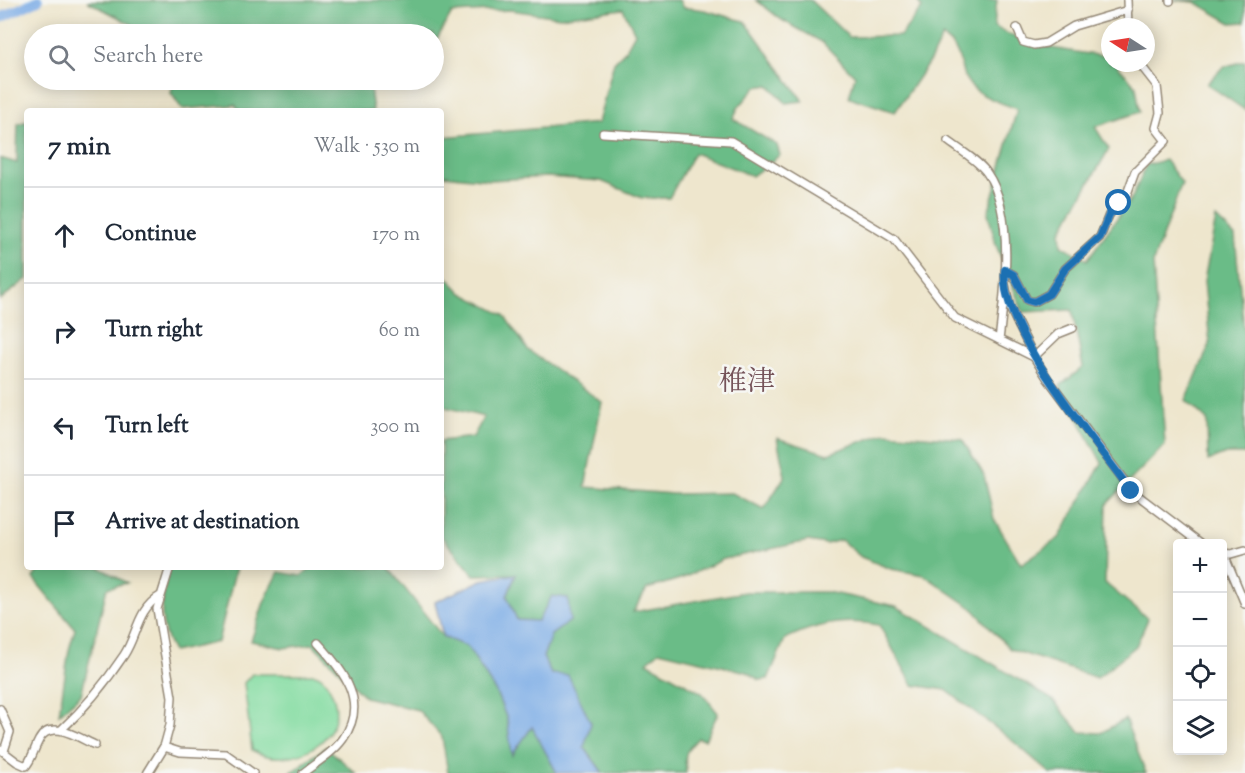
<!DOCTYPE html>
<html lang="en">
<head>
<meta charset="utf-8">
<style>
  :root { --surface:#fff; --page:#f2f2f3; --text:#1f2937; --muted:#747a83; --line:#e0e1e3 }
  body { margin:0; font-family:"Sorts Mill Goudy","Noto Serif JP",serif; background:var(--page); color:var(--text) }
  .controls { position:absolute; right:18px; bottom:18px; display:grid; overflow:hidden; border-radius:6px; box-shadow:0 3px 15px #0003 }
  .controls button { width:54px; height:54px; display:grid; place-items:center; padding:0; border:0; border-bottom:2px solid var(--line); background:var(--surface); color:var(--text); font:30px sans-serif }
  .compass { position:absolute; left:1101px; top:18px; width:54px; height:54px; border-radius:50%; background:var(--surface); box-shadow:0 3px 15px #0003; rotate:282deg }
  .stop { position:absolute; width:18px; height:18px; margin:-14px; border:4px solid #1f6fb2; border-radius:50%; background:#fff }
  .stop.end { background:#1f6fb2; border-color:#fff; box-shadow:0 2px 6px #0008 }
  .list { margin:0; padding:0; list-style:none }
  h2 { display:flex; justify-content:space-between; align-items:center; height:78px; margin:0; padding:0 24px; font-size:26px }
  h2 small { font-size:20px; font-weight:400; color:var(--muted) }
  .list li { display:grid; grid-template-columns:39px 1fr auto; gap:18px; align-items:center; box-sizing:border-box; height:96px; padding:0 24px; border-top:2px solid var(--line) }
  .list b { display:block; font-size:22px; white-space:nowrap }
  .list em { font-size:20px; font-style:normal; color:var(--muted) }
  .icon { flex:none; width:33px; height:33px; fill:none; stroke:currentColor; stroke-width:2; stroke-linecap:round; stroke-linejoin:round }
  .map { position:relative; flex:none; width:1245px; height:773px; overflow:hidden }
  .search { position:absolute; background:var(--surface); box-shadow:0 3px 15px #0003; left:24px; top:24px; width:420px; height:66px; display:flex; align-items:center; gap:15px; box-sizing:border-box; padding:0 21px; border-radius:33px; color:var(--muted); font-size:22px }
  .panel { position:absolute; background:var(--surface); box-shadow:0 3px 15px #0003; left:24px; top:108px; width:420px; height:462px; border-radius:6px }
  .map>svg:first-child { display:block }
</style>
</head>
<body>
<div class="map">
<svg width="1245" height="773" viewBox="0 0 1245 773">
  <rect width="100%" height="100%" fill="#f6f6f2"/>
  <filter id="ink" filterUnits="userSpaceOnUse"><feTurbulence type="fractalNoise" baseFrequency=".0167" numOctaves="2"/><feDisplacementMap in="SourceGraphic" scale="12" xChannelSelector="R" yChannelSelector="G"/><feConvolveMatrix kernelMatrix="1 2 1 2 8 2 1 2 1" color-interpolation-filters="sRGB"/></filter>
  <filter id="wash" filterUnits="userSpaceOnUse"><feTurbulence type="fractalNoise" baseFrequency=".008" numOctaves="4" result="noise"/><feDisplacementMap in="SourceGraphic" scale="24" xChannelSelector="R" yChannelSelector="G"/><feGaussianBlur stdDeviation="1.35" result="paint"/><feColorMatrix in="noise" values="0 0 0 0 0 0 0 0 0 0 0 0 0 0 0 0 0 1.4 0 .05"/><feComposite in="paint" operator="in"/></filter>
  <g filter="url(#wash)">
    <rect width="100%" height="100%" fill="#eee6cd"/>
    <path fill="#83dca1" stroke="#5f8360" stroke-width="1.5" d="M252 674H314C322 675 326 682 330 689 356 738 290 773 252 750L244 683Z"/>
    <path fill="#6abc87" stroke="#527352" stroke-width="1.5" d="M679 0 683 8C705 7 723 17 745 21L803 101 786 103 769 85 756 87 738 108 733 119 777 145 780 155 752 176 694 153 669 198H642L601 181 547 177 490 180 444 175 441 169 443 137 598 123 614 62 625 51 635 33 623 9 560 17 510 10 452 13 434 44V34H150L87 1Z
      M756 0H810L849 37 900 36 922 8 917 0H997L994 26C1026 48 1072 51 1110 57V63H1115L1136 86 1140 112 1095 127 1109 149 1061 231 1062 245 1087 260 1133 196 1146 165 1165 160 1182 183 1153 262 1165 445 1107 504 1105 583 1148 619 1136 646 1097 678 1010 649 972 608 924 575 891 569 861 557 841 540 826 544 808 541 724 559 683 578 647 589 633 612 745 592H827L896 606 1053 700 1080 732 1101 733 1125 719 1146 773H1050L1014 742 946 690 913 685 879 625C846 618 815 624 785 639L768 679 759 680 747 672 659 651 647 662 702 693 718 713 705 740 698 738C683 754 685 753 686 773H603L584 747 591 723 551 674 543 657 551 635 570 621 552 596 538 621 517 620 507 596 516 574 474 575 441 536V441L473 437 484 417 441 406V271L462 293 504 315 528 350 602 402 585 487 673 494 732 493 764 509 785 476 777 438 828 454 885 433 962 439 984 475 994 519 1021 564 1059 538 1102 463 1060 386 1083 367 1072 310 1023 312 996 245 988 213 1017 109C1002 103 981 97 970 85 955 68 967 53 942 37L931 59 895 112 849 97 855 76 822 42 782 20Z
      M1173 0H1245V22L1231 23 1195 2Z
      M1245 61V110L1207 84 1223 67Z
      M174 80H369L373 111H240L235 105 182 109 171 93Z
      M27 121V279L0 300V158L17 163 18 124Z
      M1216 218 1235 236 1245 340V454H1226L1208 461 1207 420 1186 400 1210 344 1204 281Z
      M41 567H99L127 583 107 588 81 695 59 714 69 650 75 629 33 578Z
      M169 567H236L218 642 173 652C156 622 162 599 169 567Z
      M312 567H388L443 637 468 647 496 692 507 719 512 755 532 726 557 773H448L442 737 418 710 365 697 313 644 283 648 251 641 264 602 279 572 301 576Z
      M326 747 356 773H290Z"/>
    <path fill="#7bace6" stroke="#5b6b82" stroke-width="1.5" d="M516 574 507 596 517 620 538 621 552 596 568 598 570 621 551 635 543 657 551 674 568 675 591 723 584 747 603 773H557L532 727 512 755 507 719 496 692 468 647 443 637 435 602 482 580Z"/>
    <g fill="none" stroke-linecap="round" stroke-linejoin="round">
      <path stroke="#7bace6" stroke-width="10" d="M0 18 38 0"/>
    </g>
  </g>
  <g filter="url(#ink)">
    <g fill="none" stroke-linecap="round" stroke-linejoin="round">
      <defs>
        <path id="minor" d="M1127 0 1128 27
          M1170 0V1
          M1017 28 1023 42 1034 45 1046 43 1074 26 1128 10
          M603 133 731 141 894 239 955 318 1034 357 1048 379 1132 491 1202 544
          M948 141C960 150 979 161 987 173 1015 213 1005 293 999 340
          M1005 270 1014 275 1027 300 1034 302 1049 294 1065 269 1100 237 1109 215 1127 194 1135 172 1166 141 1156 128 1160 113 1157 86 1139 63
          M1005 285 1010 308 1034 357
          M1034 357 1058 334 1073 328
          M1222 553 1231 554 1245 550
          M1224 554 1245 604
          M170 567 157 609 172 697 170 725 164 747 180 752 226 754 253 773
          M0 709 10 732 4 751
          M61 730C85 708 106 682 124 655 137 636 137 609 160 596
          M0 749 17 762 26 766C33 757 34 749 39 740 50 718 79 738 95 745
          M303 773C316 763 333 753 343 739 369 702 343 670 318 643"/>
        <path id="tertiary" d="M148 773 164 747"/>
      </defs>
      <use href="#minor" stroke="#948876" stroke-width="10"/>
      <use href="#tertiary" stroke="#948876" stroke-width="11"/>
      <use href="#minor" stroke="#fff" stroke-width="7"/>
      <use href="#tertiary" stroke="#fff" stroke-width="8"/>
    </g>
  </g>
  <g fill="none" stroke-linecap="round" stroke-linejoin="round" filter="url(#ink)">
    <path stroke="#1f6fb2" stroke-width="8" d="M1119 203 1109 215 1100 237 1065 269 1049 294 1034 302 1027 300 1014 275 1005 270C998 330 1097 442 1131 491"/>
  </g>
  <g text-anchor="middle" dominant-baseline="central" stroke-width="5" stroke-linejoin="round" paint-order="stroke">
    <g font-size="28" fill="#755359" stroke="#f6f6f2">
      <text x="747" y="383">椎津</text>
    </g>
  </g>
</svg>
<div class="controls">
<button>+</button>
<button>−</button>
<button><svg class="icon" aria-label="locate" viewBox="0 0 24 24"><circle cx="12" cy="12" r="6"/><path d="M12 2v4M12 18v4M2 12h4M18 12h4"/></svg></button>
<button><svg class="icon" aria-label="layers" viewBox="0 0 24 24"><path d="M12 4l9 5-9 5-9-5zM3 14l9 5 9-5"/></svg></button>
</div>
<svg class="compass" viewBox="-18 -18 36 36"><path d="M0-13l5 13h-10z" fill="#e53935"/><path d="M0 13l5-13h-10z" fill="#747a83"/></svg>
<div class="stop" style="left:1119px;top:203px"></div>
<div class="stop end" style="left:1131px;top:491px"></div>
<div class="search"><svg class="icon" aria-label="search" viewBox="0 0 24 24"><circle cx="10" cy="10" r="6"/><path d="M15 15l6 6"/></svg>Search here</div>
<section class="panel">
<h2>7 min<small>Walk · 530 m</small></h2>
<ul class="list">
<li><svg class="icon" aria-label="ahead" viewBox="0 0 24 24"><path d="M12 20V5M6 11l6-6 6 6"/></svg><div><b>Continue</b></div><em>170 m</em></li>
<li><svg class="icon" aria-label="right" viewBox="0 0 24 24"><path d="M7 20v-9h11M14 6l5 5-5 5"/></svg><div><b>Turn right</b></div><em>60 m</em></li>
<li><svg class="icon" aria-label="left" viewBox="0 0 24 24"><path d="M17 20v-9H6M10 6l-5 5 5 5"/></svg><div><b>Turn left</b></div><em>300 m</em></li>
<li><svg class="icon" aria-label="arrive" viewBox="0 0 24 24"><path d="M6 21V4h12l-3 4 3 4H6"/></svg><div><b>Arrive at destination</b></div></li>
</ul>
</section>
</div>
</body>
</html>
